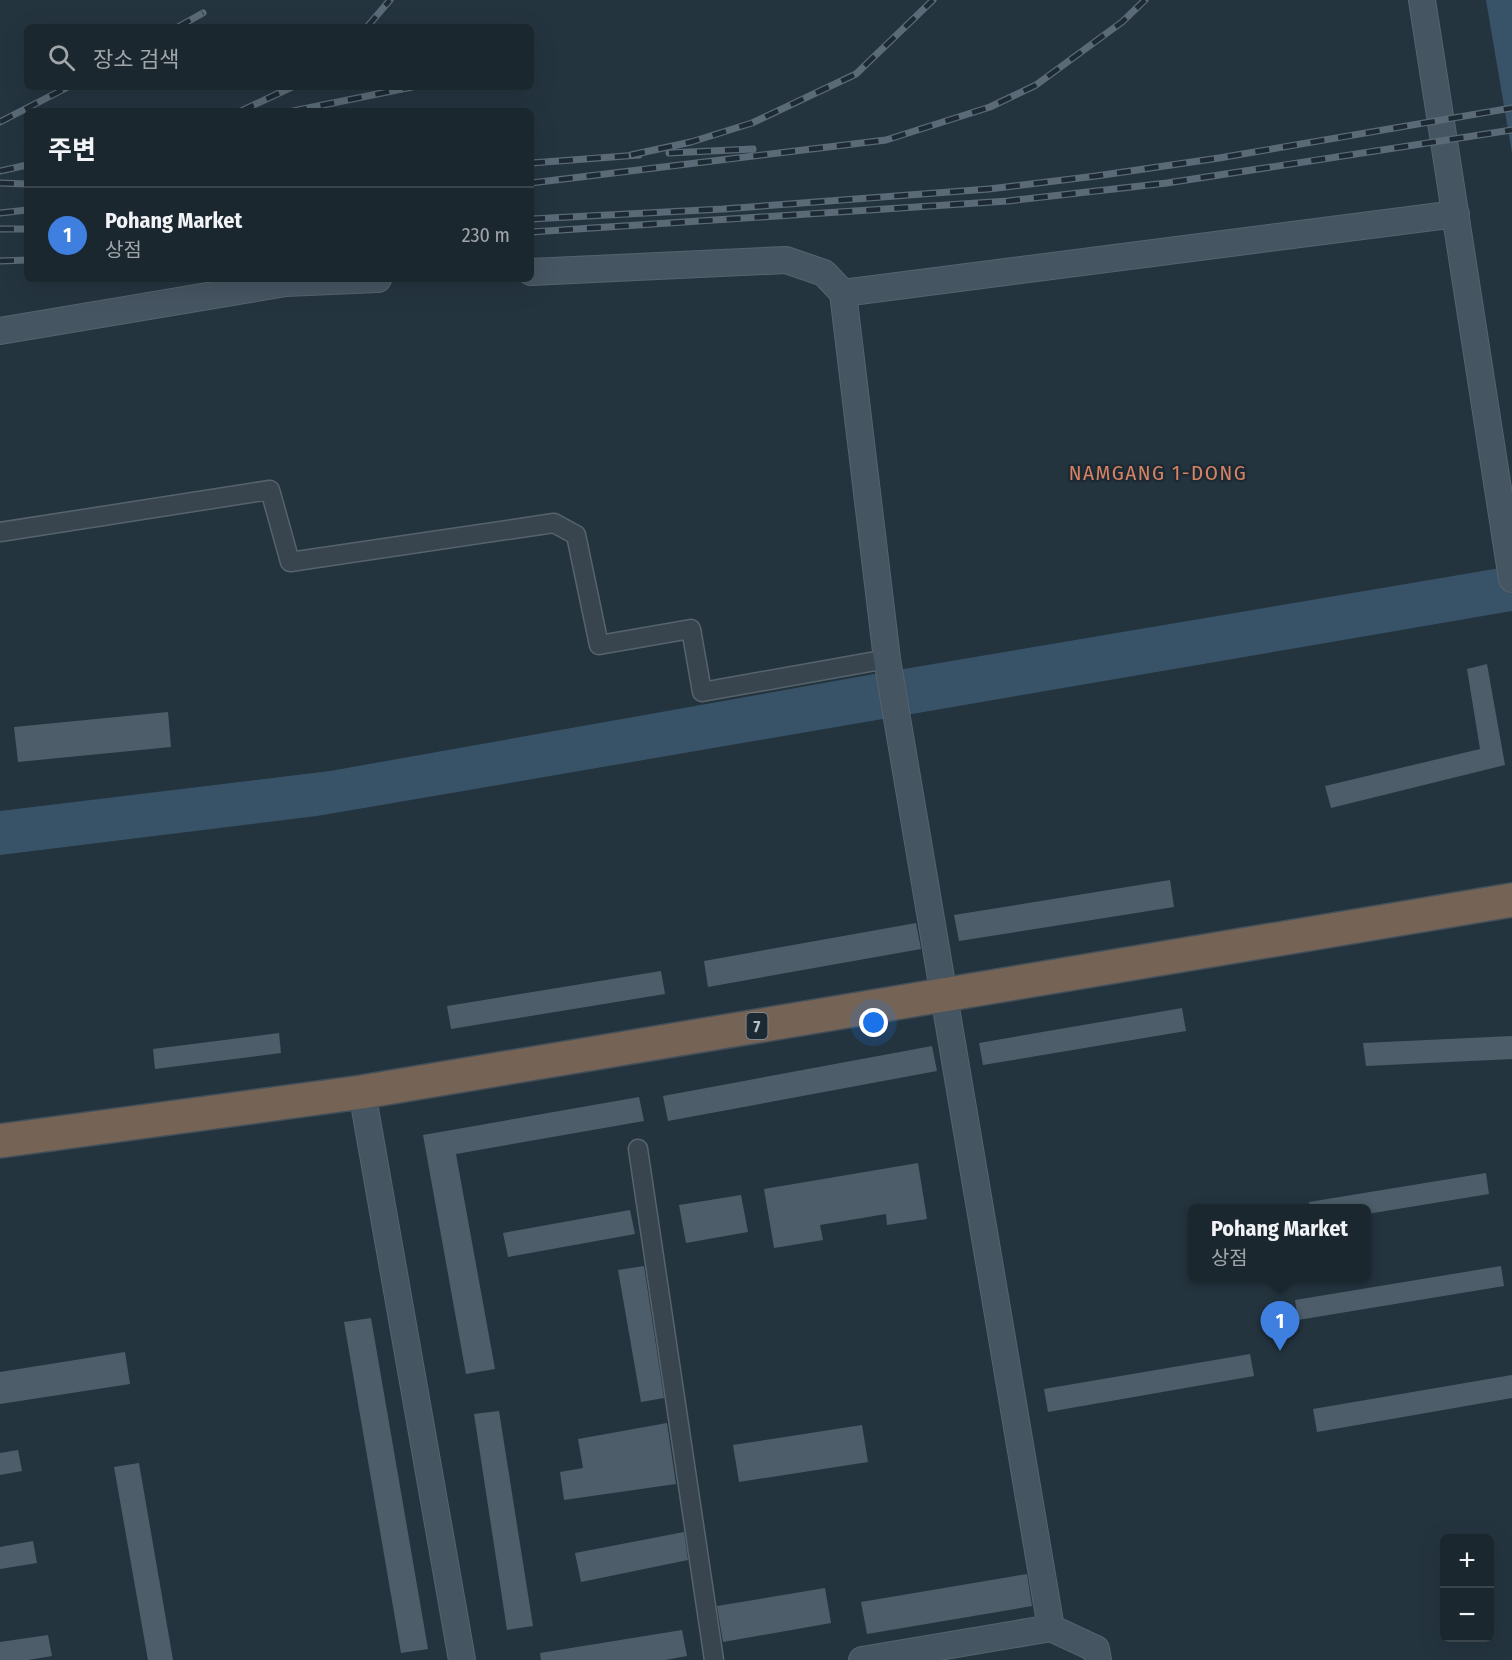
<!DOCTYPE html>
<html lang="ko">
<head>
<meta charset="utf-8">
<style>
  :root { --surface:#1b272f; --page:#242f37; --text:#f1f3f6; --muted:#a0a5aa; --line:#39444b; --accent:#db2777 }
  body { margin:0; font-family:"Fira Sans Condensed","Noto Sans KR",sans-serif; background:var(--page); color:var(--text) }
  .controls { position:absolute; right:18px; bottom:18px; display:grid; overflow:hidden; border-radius:9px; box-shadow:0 6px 24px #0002 }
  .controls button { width:54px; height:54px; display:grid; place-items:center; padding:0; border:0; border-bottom:2px solid var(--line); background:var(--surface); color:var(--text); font:30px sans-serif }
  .you { position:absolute; left:874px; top:1023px; width:21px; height:21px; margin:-15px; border:4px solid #fff; border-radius:50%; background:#1a73e8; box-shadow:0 0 0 9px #1a73e833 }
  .badge { display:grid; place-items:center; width:39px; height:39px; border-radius:50%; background:var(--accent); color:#fff; font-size:20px; font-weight:700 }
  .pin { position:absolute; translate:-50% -50px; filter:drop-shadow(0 2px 3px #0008) }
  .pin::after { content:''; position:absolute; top:32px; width:21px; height:18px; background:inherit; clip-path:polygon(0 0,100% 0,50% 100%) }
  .popup { position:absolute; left:1188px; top:1204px; width:183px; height:78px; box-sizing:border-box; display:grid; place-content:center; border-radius:9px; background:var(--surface); filter:drop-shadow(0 2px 4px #0005); font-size:20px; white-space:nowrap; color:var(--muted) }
  .popup b { font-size:22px; color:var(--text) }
  .popup::after { content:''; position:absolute; left:50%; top:100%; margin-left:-12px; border:12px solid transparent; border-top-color:var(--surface) }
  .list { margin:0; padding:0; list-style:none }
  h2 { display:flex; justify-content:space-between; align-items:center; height:78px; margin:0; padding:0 24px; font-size:26px }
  h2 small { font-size:20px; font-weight:400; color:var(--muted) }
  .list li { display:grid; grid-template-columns:39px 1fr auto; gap:18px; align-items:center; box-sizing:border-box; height:96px; padding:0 24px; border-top:2px solid var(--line) }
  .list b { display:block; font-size:22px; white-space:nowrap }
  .list p { margin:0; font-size:20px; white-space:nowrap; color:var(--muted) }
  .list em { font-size:20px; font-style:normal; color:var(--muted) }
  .icon { flex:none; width:33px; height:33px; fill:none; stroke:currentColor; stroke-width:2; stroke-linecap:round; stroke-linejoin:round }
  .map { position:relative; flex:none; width:1512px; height:1660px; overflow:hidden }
  .search { position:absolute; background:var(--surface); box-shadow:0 6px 24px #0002; left:24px; top:24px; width:510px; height:66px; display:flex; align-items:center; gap:15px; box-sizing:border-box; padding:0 21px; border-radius:9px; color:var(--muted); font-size:22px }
  .panel { position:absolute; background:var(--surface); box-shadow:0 6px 24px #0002; left:24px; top:108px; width:510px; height:174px; border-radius:9px }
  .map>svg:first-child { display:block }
</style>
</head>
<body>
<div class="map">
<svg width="1512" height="1660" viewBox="0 0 1512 1660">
  <rect width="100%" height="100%" fill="#24343f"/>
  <path fill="#385367" d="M1486 0H1512V153Z
    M1512 566V611L317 816 0 855V811L330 771 880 673Z"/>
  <path fill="#4d5e6a" d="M1487 664 1505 765 1331 808 1325 786 1480 749 1467 669Z
    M168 712 171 747 18 762 14 727Z
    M1170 880 1174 907 959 941 954 915Z
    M916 923 921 949 708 987 704 961Z
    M661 971 665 994 451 1029 447 1006Z
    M1182 1008 1186 1031 983 1065 979 1043Z
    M279 1033 281 1053 155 1069 153 1049Z
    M1512 1036V1059L1366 1066 1363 1043Z
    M932 1046 937 1071 668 1121 663 1096Z
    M639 1097 644 1121 456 1154 495 1369 466 1374 423 1135Z
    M918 1163 927 1219 887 1225 886 1214 820 1225 823 1240 774 1248 764 1189Z
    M1486 1173 1489 1194 1367 1214V1209H1309V1202Z
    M741 1195 748 1232 686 1243 679 1205Z
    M630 1210 635 1234 508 1257 503 1233Z
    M644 1266 664 1398 641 1402 618 1270Z
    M1501 1266 1504 1286 1298 1320 1295 1300Z
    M371 1318 428 1649 401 1653 344 1322Z
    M125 1352 130 1384 0 1404V1372Z
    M1250 1354 1254 1376 1048 1412 1044 1389Z
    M1512 1375V1398L1317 1432 1313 1409Z
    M499 1411 533 1626 507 1630 474 1414Z
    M667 1423 676 1484 564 1500 560 1472 583 1468 578 1439Z
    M862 1425 868 1462 739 1482 733 1445Z
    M18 1450 22 1471 0 1475V1453Z
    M139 1463 173 1660H148L114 1467Z
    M684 1532 688 1560 581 1582 575 1553Z
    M33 1541 37 1563 0 1569V1547Z
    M1027 1574 1032 1606 867 1634 861 1602Z
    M825 1588 831 1623 723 1642 717 1606Z
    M682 1630 687 1656 665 1660H541L540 1653Z
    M48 1635 52 1656 28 1660H0V1642Z"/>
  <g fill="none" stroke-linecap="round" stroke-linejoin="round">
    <defs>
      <path id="street" d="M0 532 270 490 290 562 554 523 576 535 599 645 691 629 702 692 887 659
        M638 1149 714 1660"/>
      <path id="secondary" d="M1422 0 1512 579
        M531 272 786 260 824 273 843 293 1456 214
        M843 293 887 659 1051 1628 1096 1649 1098 1660
        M0 331 286 283 378 279
        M362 1092 462 1660
        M862 1660 1051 1628"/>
      <path id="highway" d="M0 1141 362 1092 1512 900"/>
    </defs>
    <use href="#street" stroke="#56636d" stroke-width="21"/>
    <use href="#secondary" stroke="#56636d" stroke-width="28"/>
    <use href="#highway" stroke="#43505a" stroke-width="36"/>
    <use href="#street" stroke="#38454f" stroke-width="18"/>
    <use href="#secondary" stroke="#465562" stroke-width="26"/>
    <use href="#highway" stroke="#756455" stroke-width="33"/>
    <defs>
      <path id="rail" d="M178 27 203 13
        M367 27 390 0
        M241 111 292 87
        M293 111 412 87
        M0 122 68 87
        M669 153 753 149
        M631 155 691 142 752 123 856 74 933 0
        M531 163 639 155
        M0 171 27 165
        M0 183 27 184
        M531 183 886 140 990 107 1036 85 1122 22 1145 0
        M0 213 27 210
        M531 219 723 209 989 189 1096 176 1219 158 1512 108
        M0 229H27
        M531 232 1008 201 1167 183 1512 130
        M0 261 27 260"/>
    </defs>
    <use href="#rail" stroke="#5a6a76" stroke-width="7"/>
    <use href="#rail" stroke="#1d2a34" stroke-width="4.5" stroke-dasharray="14" stroke-linecap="butt"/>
  </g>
  <g text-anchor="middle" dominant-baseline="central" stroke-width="5" stroke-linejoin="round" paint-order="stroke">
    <rect fill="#1d2a34" stroke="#87939d" stroke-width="1.5" x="746.5" y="1013" width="21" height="26" rx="4.5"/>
    <g font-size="16" font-weight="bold" fill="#b5c0ca">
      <text x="757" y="1026">7</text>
    </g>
    <g font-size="21" letter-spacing="1.5" fill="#d78363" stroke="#1d2a34">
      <text x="1158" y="473">NAMGANG 1-DONG</text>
    </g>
  </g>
</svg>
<div class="controls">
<button>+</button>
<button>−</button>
</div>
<div class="you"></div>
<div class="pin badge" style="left:1280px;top:1351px;background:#3f7fe0">1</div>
<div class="popup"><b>Pohang Market</b>상점</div>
<div class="search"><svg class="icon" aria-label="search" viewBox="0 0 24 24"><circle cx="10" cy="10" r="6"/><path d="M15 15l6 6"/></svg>장소 검색</div>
<section class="panel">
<h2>주변<small></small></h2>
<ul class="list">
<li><span class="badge" style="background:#3f7fe0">1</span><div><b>Pohang Market</b><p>상점</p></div><em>230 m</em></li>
</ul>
</section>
</div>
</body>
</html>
